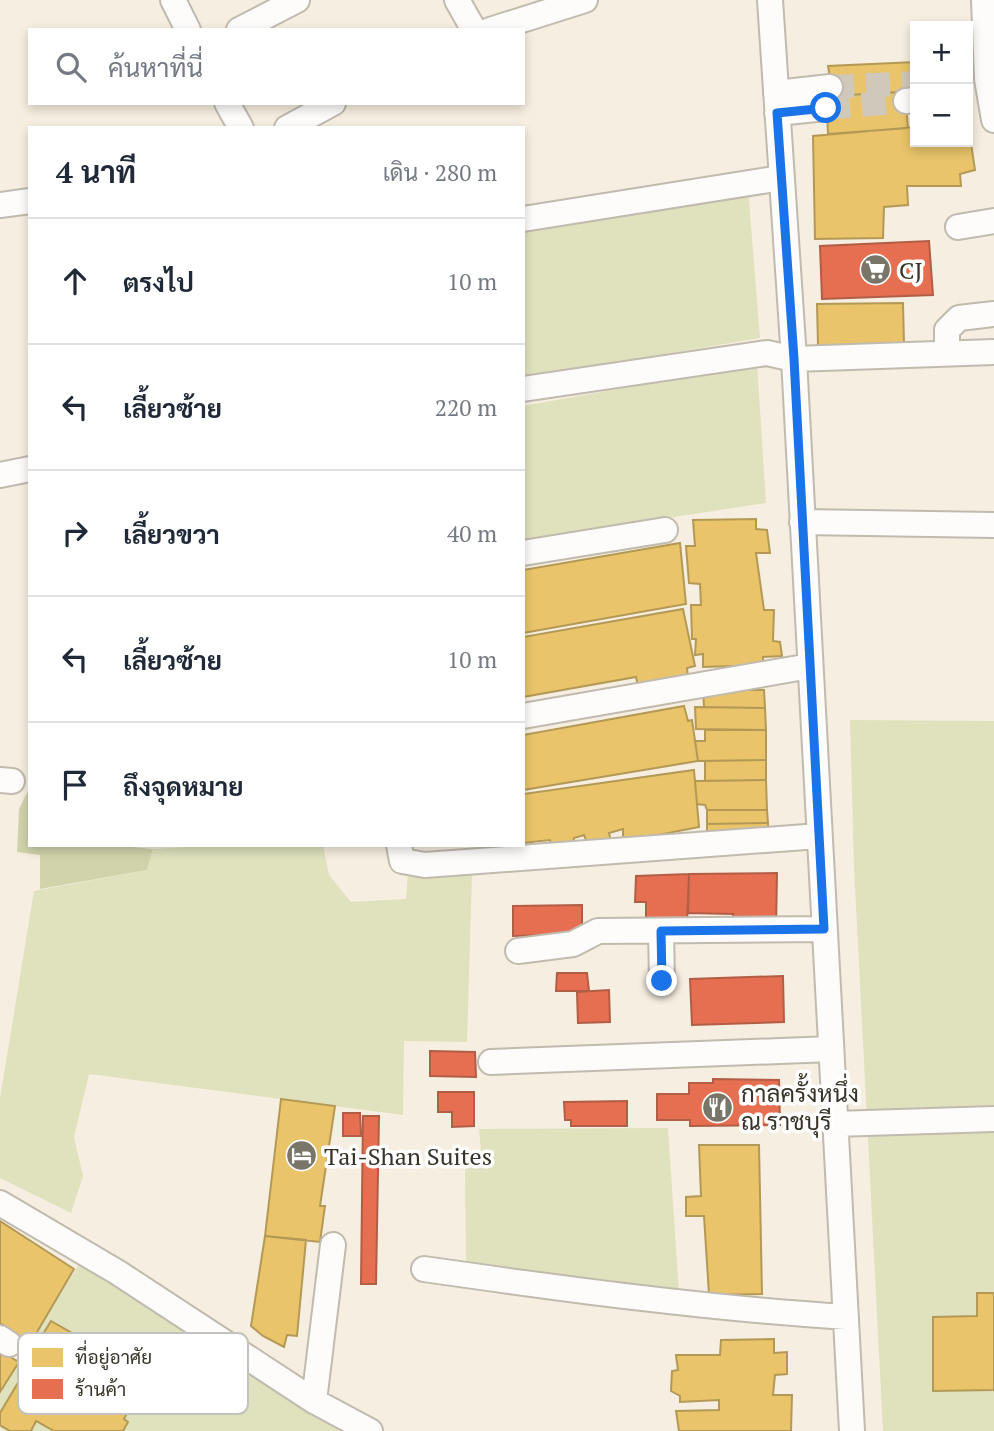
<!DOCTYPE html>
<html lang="th">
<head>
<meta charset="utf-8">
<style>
  :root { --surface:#fff; --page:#f6f6f7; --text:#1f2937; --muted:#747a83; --line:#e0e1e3 }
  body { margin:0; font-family:"PT Serif",Sarabun,serif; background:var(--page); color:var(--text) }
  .controls { position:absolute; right:21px; top:21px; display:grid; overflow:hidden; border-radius:0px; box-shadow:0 4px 10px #0003 }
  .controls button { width:63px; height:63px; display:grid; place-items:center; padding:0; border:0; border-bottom:2px solid var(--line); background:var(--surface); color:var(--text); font:35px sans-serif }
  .stop { position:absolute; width:21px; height:21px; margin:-16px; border:5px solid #1a73e8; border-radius:50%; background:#fff }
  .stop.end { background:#1a73e8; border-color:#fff; box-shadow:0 2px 7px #0008 }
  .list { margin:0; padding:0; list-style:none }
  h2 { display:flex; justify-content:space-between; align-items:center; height:91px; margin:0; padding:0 28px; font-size:30px }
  h2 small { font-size:23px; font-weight:400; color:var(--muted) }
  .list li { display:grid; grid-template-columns:46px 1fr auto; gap:21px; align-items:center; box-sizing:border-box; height:126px; padding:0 28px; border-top:2px solid var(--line) }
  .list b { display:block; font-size:26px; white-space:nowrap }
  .list em { font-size:23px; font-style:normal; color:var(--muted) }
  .icon { flex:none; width:38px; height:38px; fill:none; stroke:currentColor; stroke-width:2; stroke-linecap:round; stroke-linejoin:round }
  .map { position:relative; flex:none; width:994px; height:1431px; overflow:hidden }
  .search { position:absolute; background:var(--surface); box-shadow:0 4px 10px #0003; left:28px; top:28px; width:497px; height:77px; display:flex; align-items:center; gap:18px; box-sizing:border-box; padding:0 24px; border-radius:0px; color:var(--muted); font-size:26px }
  .panel { position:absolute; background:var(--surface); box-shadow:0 4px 10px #0003; left:28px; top:126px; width:497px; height:721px; border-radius:0px }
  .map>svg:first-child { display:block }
</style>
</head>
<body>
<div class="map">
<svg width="994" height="1431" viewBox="0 0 994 1431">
  <rect width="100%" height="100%" fill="#f6eee0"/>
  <path fill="#dfe2bd" d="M748 188 760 338 523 378V230Z
    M757 364 766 503 523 540V406Z
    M850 720 994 721V1431H883L854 867Z
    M218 845H323L329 875 351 902 406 899 408 873 472 875 467 1042 404 1041 403 1115 89 1074 74 1137 83 1176 71 1213 0 1178V1098L34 891 147 870 153 849Z
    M668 1128 679 1293 466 1266 465 1169 482 1162 479 1129Z
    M79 1264 319 1418 343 1431H5L0 1428V1392Z"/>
  <path fill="#d1d4ab" d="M28 791 30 845H131L132 847 153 849 147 870 40 889V855L17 852 19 809Z"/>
  <path fill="#e9c46a" stroke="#b49956" stroke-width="2" d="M915 62V91L833 96 828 66Z
    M905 92 908 128 828 134 826 96Z
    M968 123 975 170 960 174 961 186H907L908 205 884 207 883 238 815 239 813 136 915 127V142H968Z
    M903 303 904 344 818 346 817 304Z
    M756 519V529L767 530 770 553H756L764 610H774L773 641 780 642 782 656 763 657V665L703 667V654L695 655 696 639H692L691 605H701L700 584 689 583 686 546H695L693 520Z
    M680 543 686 604 523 633V570Z
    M683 609 695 666 687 668 688 678 638 686 636 677 523 697V637Z
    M703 690H764L765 708 704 707Z
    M684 706 688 721 692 720 698 761 523 790V735Z
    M695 707 765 708 766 730 696 729Z
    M705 730H766V760L698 761 695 741H705Z
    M766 760V780L705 781V761Z
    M694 770 699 827 623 842V829L609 833 611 841 587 842 584 835 574 838 573 842 552 847 550 840 523 843V794Z
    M766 780 767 810H707L705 805 697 804 695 781Z
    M707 810H767L768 823 707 824Z
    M768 823V838L707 839V824Z
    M281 1099 335 1106 320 1206H325L320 1242 265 1236Z
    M699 1145H759L762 1294 709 1295 704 1216H686V1197L701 1196Z
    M0 1221 74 1269 30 1344 0 1323Z
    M265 1236 306 1240 297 1336 287 1335 284 1347 263 1336 251 1326Z
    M977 1293H994V1390L933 1391V1317L977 1316Z
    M51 1321 86 1341 68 1375 61 1372 59 1377 65 1381 67 1377 73 1381 82 1366 105 1381 99 1394 105 1399 107 1396 128 1411 124 1419 128 1422 123 1431H54L36 1421 31 1431H10L0 1425V1413L35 1354 32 1352Z
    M774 1339V1353L787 1352V1374L775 1375 773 1395H792L791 1431H679L676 1411 719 1410V1400L680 1402V1396L671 1391 672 1371 678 1370 676 1355H720L721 1340Z
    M0 1351 19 1362 0 1392Z"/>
  <path fill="#e76f51" stroke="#b25d45" stroke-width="2" d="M929 241 933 295 822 299 820 246Z
    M777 873 776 928 734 925 733 914 688 913 689 874Z
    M689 874 687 924H646V902H635L636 876Z
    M582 905V934L513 936V906Z
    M557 973H587L589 991H556Z
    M783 976 784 1022 692 1025 690 979Z
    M609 990 610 1022 578 1023 577 992Z
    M430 1051 475 1052 476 1077 430 1076Z
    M713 1079 779 1080 780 1125 690 1126V1120H657V1094H689V1083H713Z
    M438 1092H474V1126L452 1127V1112H438Z
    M627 1101V1126H571V1120H565L564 1102Z
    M343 1113H360L361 1136H343Z
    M363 1116H379L376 1284H361Z"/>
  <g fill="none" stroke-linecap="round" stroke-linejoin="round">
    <path stroke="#d0c9bb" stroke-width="24" stroke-dasharray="24 12" stroke-linecap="butt" d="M830 87 915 83
      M826 108 906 101"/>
    <defs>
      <path id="minor" d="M173 0 188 30
        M457 0 474 30
        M770 0 794 359 852 1431
        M984 0 987 79 994 120
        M239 30 297 0
        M490 30 585 0
        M776 93 830 87
        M906 101 915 100
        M227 103 241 128
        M777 113 826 108
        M287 128 333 103
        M0 205 30 201
        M523 219 781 178
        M958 227 994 221
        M947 353V330L959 318 994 314
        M523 389 767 353 794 359 994 352
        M0 475 30 469
        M802 522 994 525
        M523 553 665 530
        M523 716 810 666
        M0 780 12 781
        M399 845 402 861 425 865 819 836
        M661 931 662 981
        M518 951 573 944 598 931 824 929
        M491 1062 831 1049
        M835 1124 994 1119
        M0 1203 117 1272 314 1401 370 1431
        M424 1269C564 1289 704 1308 846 1317
        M0 1338 9 1344
        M314 1401 333 1245"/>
    </defs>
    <use href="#minor" stroke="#c0baaf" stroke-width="28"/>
    <use href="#minor" stroke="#fefcfa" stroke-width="24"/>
  </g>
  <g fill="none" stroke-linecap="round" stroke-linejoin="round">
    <path stroke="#1a73e8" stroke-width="9" d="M662 981 661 931 824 929 794 359 777 113 826 108"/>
  </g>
  <defs>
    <symbol id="supermarket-disc" viewBox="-11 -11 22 22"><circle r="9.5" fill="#7a7569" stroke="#fff"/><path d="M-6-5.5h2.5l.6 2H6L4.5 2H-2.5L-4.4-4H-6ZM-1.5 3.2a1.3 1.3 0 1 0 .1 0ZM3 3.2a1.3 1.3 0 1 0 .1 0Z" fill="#fff"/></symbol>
    <symbol id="restaurant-disc" viewBox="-11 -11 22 22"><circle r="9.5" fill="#7a7569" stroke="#fff"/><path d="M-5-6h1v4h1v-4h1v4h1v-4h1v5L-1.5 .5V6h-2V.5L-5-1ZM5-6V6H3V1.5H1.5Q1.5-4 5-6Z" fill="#fff"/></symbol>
    <symbol id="hotel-disc" viewBox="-11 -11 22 22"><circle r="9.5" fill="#7a7569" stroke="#fff"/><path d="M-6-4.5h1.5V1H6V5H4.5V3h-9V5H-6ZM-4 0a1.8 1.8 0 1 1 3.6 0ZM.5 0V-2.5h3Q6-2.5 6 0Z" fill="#fff"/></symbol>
  </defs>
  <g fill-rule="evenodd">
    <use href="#supermarket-disc" x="858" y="252" width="35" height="35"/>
    <use href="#restaurant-disc" x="700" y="1090" width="35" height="35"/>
    <use href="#hotel-disc" x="284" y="1138" width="35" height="35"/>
  </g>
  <g text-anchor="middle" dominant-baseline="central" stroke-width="7" stroke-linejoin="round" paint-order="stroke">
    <g font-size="24" fill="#383429" stroke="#fff" text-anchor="start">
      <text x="899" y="270">CJ</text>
      <text x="741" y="1093">กาลครั้งหนึ่ง<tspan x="741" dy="28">ณ ราชบุรี</tspan></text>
      <text x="324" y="1156">Tai-Shan Suites</text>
    </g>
  </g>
  <rect x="18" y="1333" width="230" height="81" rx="10" fill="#fff" stroke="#c3c2bf" stroke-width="2"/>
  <rect x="32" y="1348" width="31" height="19" fill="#e9c46a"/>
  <rect x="32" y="1379" width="31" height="20" fill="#e76f51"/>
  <g font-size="19" fill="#383429">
    <text x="75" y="1364">ที่อยู่อาศัย</text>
    <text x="75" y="1396">ร้านค้า</text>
  </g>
</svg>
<div class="controls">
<button>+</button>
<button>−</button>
</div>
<div class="stop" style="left:826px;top:108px"></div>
<div class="stop end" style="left:662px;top:981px"></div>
<div class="search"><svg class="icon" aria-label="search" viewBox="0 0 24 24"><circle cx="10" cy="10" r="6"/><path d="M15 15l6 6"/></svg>ค้นหาที่นี่</div>
<section class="panel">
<h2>4 นาที<small>เดิน · 280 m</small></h2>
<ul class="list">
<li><svg class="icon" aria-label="ahead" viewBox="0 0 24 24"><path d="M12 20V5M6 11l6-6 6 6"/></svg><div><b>ตรงไป</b></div><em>10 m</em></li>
<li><svg class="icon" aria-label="left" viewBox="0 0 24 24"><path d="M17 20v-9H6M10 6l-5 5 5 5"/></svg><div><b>เลี้ยวซ้าย</b></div><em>220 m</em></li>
<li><svg class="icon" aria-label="right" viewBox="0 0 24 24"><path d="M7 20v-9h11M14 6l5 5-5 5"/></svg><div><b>เลี้ยวขวา</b></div><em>40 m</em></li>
<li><svg class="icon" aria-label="left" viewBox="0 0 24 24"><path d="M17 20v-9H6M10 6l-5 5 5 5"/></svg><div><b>เลี้ยวซ้าย</b></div><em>10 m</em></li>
<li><svg class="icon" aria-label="arrive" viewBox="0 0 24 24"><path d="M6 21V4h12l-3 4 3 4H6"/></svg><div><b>ถึงจุดหมาย</b></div></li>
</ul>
</section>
</div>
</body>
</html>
